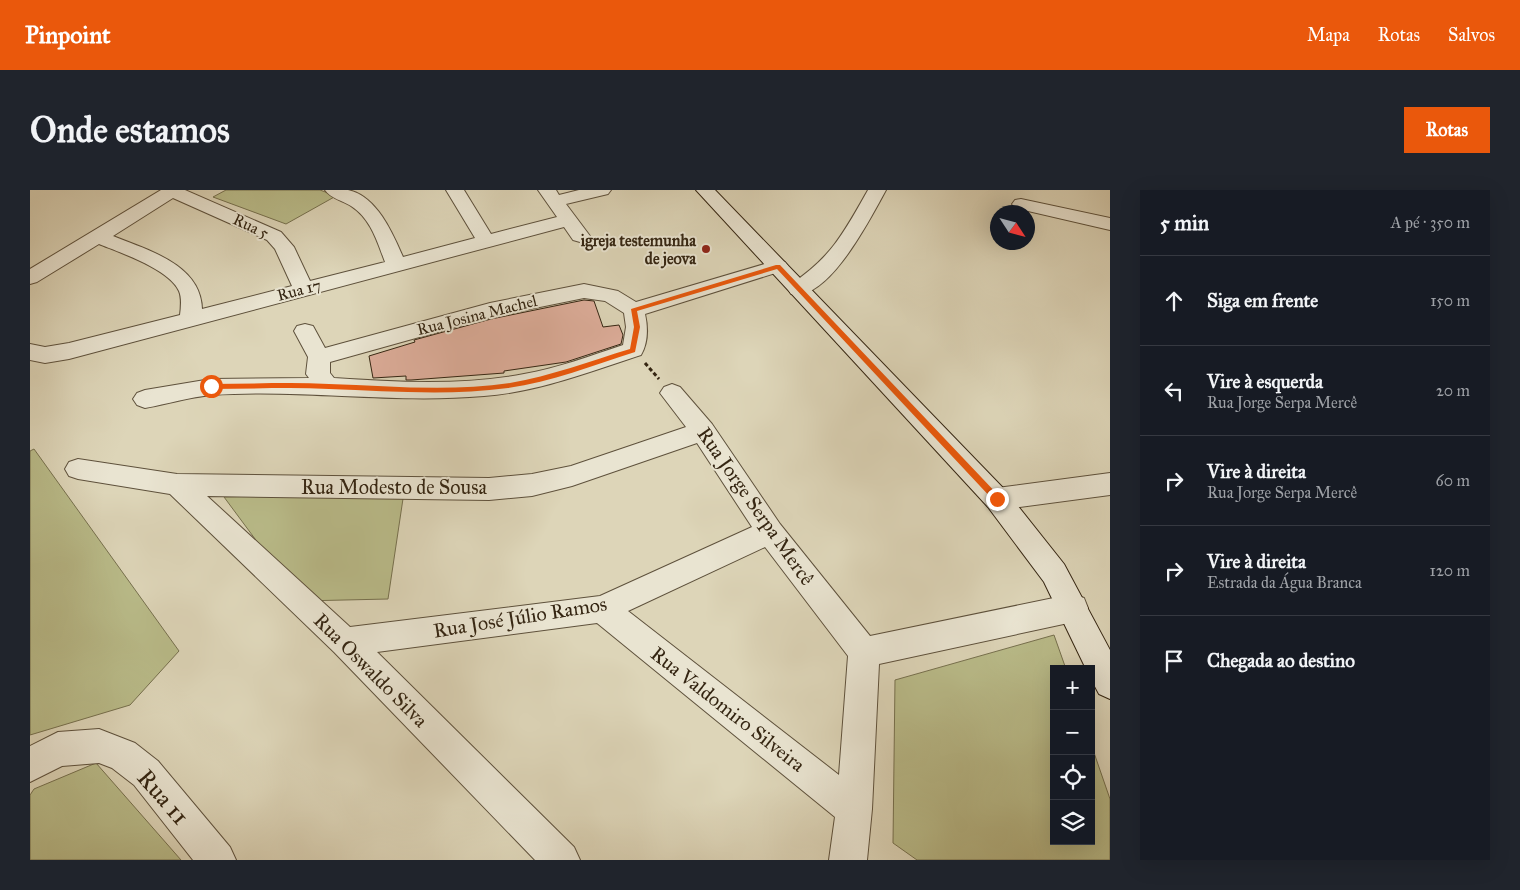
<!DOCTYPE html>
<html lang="pt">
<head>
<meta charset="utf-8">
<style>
  :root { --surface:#171b24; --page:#20242c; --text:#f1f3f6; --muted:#9ea1a6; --line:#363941; --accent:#ea580c }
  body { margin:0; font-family:"IM FELL Great Primer",serif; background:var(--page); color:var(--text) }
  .controls { position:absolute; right:15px; bottom:15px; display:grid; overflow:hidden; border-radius:0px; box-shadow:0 5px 20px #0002 }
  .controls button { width:45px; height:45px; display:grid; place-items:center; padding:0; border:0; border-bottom:1px solid var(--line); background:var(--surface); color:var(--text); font:25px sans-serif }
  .compass { position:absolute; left:960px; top:15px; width:45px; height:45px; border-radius:50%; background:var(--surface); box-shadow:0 5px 20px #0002; rotate:126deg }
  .stop { position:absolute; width:15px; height:15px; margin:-11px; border:4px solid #ea580c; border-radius:50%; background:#fff }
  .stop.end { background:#ea580c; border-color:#fff; box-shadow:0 1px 5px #0008 }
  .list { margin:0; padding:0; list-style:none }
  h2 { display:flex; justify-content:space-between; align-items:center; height:65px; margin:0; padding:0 20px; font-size:21px }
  h2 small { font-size:16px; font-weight:400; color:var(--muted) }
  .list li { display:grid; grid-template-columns:32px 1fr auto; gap:15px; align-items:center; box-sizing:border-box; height:90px; padding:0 20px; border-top:1px solid var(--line) }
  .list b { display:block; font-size:19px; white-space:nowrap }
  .list p { margin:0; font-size:16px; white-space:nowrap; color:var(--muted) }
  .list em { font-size:16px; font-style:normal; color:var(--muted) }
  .icon { flex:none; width:28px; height:28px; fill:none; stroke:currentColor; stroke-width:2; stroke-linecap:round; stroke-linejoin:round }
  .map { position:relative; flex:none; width:1080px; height:670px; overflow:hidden; border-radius:0px }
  header { display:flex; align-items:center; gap:30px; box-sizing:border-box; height:70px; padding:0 25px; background:var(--accent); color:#fff }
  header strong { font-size:24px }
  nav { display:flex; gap:28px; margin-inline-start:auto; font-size:18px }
  .intro { display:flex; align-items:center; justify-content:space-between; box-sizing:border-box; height:120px; padding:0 30px }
  h1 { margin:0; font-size:35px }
  .button { padding:12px 22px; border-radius:0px; background:var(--accent); color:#fff; font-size:18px; font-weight:700 }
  main { display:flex; gap:30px; padding:0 30px }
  aside { flex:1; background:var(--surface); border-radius:0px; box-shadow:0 5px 20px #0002 }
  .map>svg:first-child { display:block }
</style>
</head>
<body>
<header>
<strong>Pinpoint</strong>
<nav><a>Mapa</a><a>Rotas</a><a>Salvos</a></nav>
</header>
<div class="intro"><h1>Onde estamos</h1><a class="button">Rotas</a></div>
<main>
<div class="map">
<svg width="1080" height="670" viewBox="0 0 1080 670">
  <rect width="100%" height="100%" fill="#ddd5b8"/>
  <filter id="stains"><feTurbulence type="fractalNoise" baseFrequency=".004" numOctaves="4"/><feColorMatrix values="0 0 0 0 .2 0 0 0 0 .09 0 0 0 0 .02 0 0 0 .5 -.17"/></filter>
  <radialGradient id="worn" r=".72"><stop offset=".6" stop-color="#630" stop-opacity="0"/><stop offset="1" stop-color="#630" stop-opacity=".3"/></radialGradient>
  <path fill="#b9bb89" stroke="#76704e" d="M196 0H290L306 6 256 34 183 7Z
    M4 259 149 461 100 515 0 545V261Z
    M374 302 358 409 271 411 194 307Z
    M1024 445 1036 479H1024V651H1061V554L1080 609V670H887L863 653 865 490Z
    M66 573 151 670H0V605L4 599Z"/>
  <path fill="#ddad9a" stroke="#342512" d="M554 110 564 111 573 137 589 135 593 145 591 154 536 172 474 181V183L381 190H376V186L343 188 339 166 385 152 384 150 461 129Z"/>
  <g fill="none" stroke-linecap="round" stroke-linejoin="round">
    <defs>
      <path id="minor" d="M131 0H155L251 42 264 57 280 91 355 72C347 51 341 29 321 16 313 11 300 8 295 0 302 0 311 0 318 0 347 6 363 44 373 67L445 48 416 0H434L461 44 527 27 508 0H526L529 5 549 0H581L578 4 536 14 560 46 557 50 550 52 543 50 534 37 39 169 15 173 0 170V154L15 157 39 153 150 125C151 117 152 108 149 101 139 79 91 63 69 54L7 92 0 94V79ZM143 8 237 50 245 59 262 96 172 119C171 74 117 60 83 46Z
        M838 0H856C841 27 798 113 761 104L758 99 761 94C801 68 815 41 838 0Z
        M991 9 1080 28V40L985 18 982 14 985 10Z
        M748 70 755 72 758 76 755 80 615 124C618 137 618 153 611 165 559 182 508 202 454 206 363 214 273 199 182 205 160 207 137 214 115 218L107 215 103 209 107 203 115 200 181 189 279 188 276 184 278 167 264 141 267 136 275 134 283 136 295 158 460 113 554 94 588 101 606 112ZM554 108 575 111 594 123 596 137 593 155C560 166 528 178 494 184 431 196 367 192 304 188L300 183V172L461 127Z
        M642 194 650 197 682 234 750 334 840 446 1043 404 1054 408 1058 418 1054 428 1043 432 849 474 842 619 837 670H799L805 627 567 433 347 462 544 657 550 670H505L304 462 140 304 48 289 39 286 35 279 39 272 48 269 147 284 459 288 502 284 541 276 656 237 630 203 634 197ZM667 253 722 337 570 406 320 437 177 306 459 310 502 306 542 296ZM735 357 818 466 809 585 598 421Z
        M1080 283V305L967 320 958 317 954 309 958 301 967 298Z
        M69 539 105 553 128 571 200 657 206 670H163L104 595 82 578 69 573 32 576 0 592V556L28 542Z"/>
      <path id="secondary" d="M666 0H685L976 301 1034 374 1080 460V509L1069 504 1061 489V479H1056L1014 392 958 317Z"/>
    </defs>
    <use href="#minor" stroke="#5e513c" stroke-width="2"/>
    <use href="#secondary" stroke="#342512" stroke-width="2"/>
    <path stroke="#342512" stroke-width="3" stroke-dasharray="4 2.5" stroke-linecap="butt" d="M615 173 629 189"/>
    <use href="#minor" fill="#e9e4d1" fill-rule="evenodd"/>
    <use href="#secondary" fill="#e9e4d1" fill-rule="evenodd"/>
  </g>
  <path fill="#ea580c" d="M746 75H750L970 307V311H964L747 79 607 121 610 137 605 162C564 175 521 192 478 198 418 206 359 201 299 199 260 197 220 199 181 199L178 196 181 194C220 194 260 192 299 194 359 196 420 202 480 193 521 186 560 171 600 159L604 137 601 119Z"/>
  <circle fill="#8f2418" stroke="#e9e4d1" stroke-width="2" cx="676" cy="59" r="5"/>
  <g text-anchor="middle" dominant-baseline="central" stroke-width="4" stroke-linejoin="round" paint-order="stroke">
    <g font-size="16" fill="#342512" stroke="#e9e4d1">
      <text transform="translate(221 36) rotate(25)">Rua 5</text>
      <text transform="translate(269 100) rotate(-15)">Rua 17</text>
      <text transform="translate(447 125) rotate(-14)">Rua Josina Machel</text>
    </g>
    <g font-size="16" font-weight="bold" fill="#342512" stroke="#e9e4d1" text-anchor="end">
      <text x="666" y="50">igreja testemunha<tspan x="666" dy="18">de jeova</tspan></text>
    </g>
    <g font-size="20" fill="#342512" stroke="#e9e4d1">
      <text x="364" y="297">Rua Modesto de Sousa</text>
      <text transform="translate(726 316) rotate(55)">Rua Jorge Serpa Mercê</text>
      <text transform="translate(490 427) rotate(-9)">Rua José Júlio Ramos</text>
      <text transform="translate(341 480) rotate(45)">Rua Oswaldo Silva</text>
      <text transform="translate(698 519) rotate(38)">Rua Valdomiro Silveira</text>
    </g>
    <g font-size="24" fill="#342512" stroke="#e9e4d1">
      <text transform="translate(133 607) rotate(49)">Rua 11</text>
    </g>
  </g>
  <rect width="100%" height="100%" filter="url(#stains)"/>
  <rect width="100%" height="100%" fill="url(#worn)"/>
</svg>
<div class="controls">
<button>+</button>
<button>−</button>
<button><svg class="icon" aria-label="locate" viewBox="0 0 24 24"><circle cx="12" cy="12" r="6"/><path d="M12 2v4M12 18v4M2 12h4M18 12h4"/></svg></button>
<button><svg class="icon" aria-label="layers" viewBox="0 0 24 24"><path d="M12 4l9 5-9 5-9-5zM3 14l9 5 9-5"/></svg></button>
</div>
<svg class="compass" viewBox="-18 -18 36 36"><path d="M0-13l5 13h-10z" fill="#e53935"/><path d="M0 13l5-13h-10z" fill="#9ea1a6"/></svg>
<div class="stop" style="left:181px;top:196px"></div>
<div class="stop end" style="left:967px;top:309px"></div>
</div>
<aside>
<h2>5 min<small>A pé · 350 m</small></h2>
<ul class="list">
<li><svg class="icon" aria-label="ahead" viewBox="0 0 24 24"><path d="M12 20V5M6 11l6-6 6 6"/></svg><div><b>Siga em frente</b></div><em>150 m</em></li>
<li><svg class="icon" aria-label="left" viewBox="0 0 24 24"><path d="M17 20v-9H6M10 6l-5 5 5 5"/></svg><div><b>Vire à esquerda</b><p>Rua Jorge Serpa Mercê</p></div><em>20 m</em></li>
<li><svg class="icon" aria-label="right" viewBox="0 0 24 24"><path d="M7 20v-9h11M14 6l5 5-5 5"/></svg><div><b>Vire à direita</b><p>Rua Jorge Serpa Mercê</p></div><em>60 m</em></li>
<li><svg class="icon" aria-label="right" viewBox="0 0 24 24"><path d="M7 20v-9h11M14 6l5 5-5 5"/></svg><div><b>Vire à direita</b><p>Estrada da Água Branca</p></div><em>120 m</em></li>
<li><svg class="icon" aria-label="arrive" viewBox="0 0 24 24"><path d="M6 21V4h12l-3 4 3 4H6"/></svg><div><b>Chegada ao destino</b></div></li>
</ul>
</aside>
</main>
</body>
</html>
